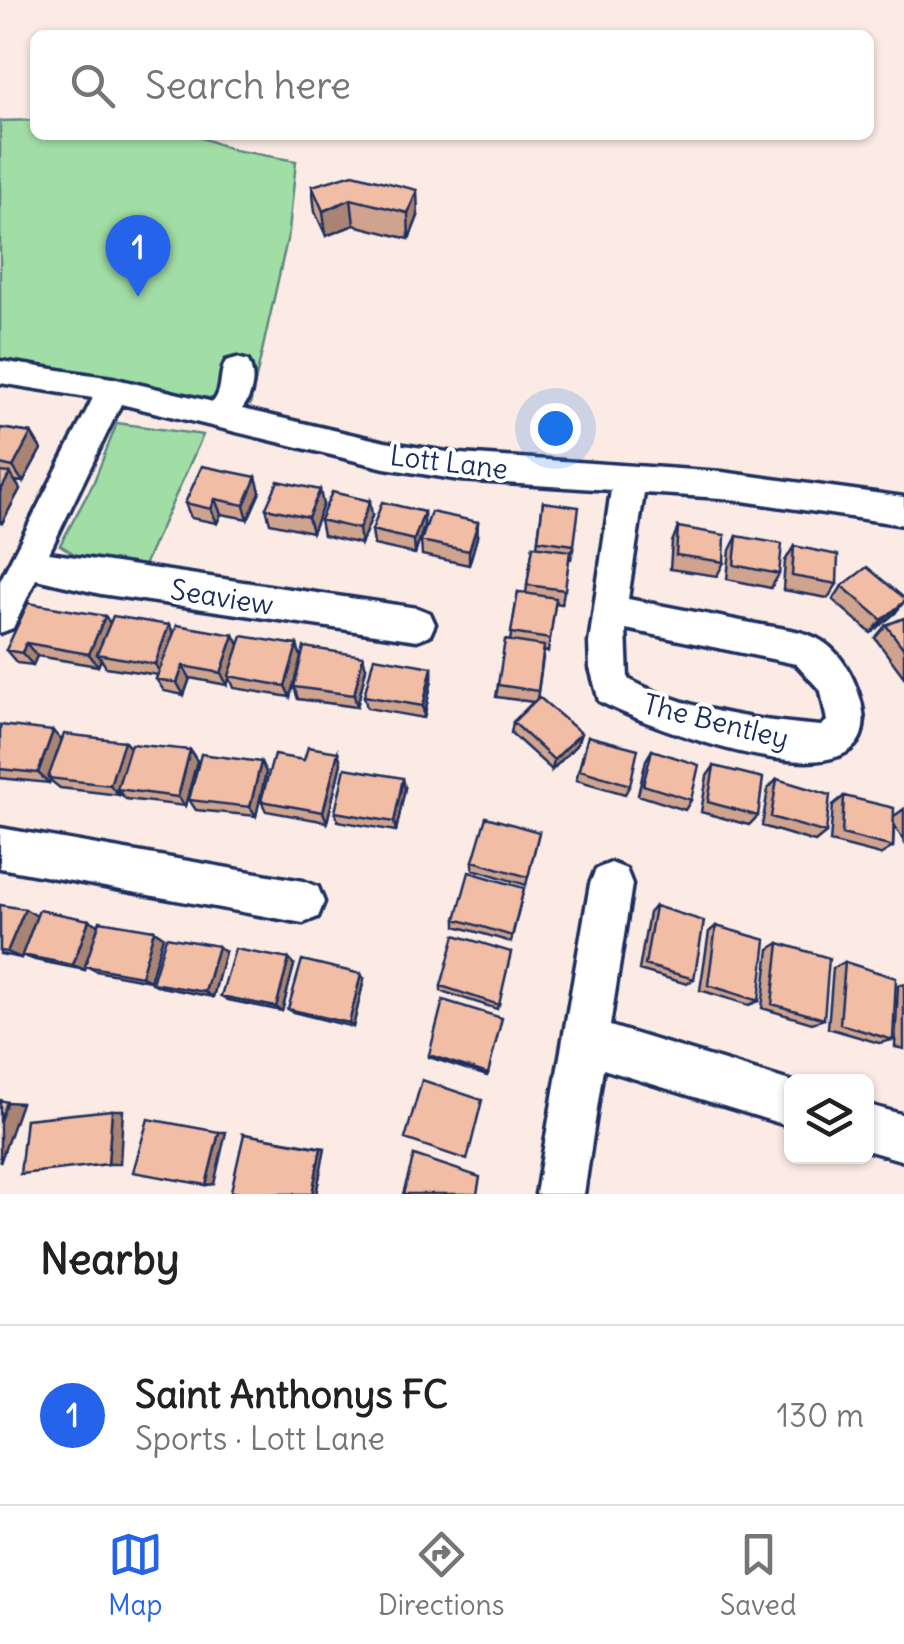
<!DOCTYPE html>
<html lang="en">
<head>
<meta charset="utf-8">
<style>
  :root { --surface:#fff; --page:#f6f6f6; --text:#222; --muted:#767676; --line:#e0e0e0; --accent:#2563eb }
  body { margin:0; font-family:Delius,sans-serif; background:var(--page); color:var(--text) }
  .controls { position:absolute; right:30px; bottom:30px; display:grid; overflow:hidden; border-radius:15px; box-shadow:0 2px 8px #0004 }
  .controls button { width:90px; height:90px; display:grid; place-items:center; padding:0; border:0; border-bottom:2px solid var(--line); background:var(--surface); color:var(--text); font:50px sans-serif }
  .you { position:absolute; left:555px; top:428px; width:35px; height:35px; margin:-25px; border:8px solid #fff; border-radius:50%; background:#1a73e8; box-shadow:0 0 0 15px #1a73e833 }
  .badge { display:grid; place-items:center; width:65px; height:65px; border-radius:50%; background:var(--accent); color:#fff; font-size:32px; font-weight:700 }
  .pin { position:absolute; translate:-50% -82px; filter:drop-shadow(0 2px 5px #0008) }
  .pin::after { content:''; position:absolute; top:52px; width:35px; height:30px; background:inherit; clip-path:polygon(0 0,100% 0,50% 100%) }
  .list { margin:0; padding:0; list-style:none }
  h2 { display:flex; justify-content:space-between; align-items:center; height:130px; margin:0; padding:0 40px; font-size:42px }
  h2 small { font-size:32px; font-weight:400; color:var(--muted) }
  .list li { display:grid; grid-template-columns:65px 1fr auto; gap:30px; align-items:center; box-sizing:border-box; height:180px; padding:0 40px; border-top:2px solid var(--line) }
  .list b { display:block; font-size:38px; white-space:nowrap }
  .list p { margin:0; font-size:32px; white-space:nowrap; color:var(--muted) }
  .list em { font-size:32px; font-style:normal; color:var(--muted) }
  .icon { flex:none; width:55px; height:55px; fill:none; stroke:currentColor; stroke-width:2; stroke-linecap:round; stroke-linejoin:round }
  .map { position:relative; flex:none; width:904px; height:1194px; overflow:hidden }
  .search { position:absolute; background:var(--surface); box-shadow:0 2px 8px #0004; left:30px; right:30px; top:30px; height:110px; display:flex; align-items:center; gap:25px; box-sizing:border-box; padding:0 35px; border-radius:15px; color:var(--muted); font-size:38px }
  .sheet { height:310px; background:var(--surface) }
  nav { display:flex; justify-content:space-around; align-items:center; box-sizing:border-box; height:140px; border-top:2px solid var(--line); background:var(--surface); font-size:28px; color:var(--muted) }
  nav a { display:grid; justify-items:center; gap:5px }
  nav .on { color:var(--accent) }
  .map>svg:first-child { display:block }
</style>
</head>
<body>
<div class="map">
<svg width="904" height="1194" viewBox="0 0 904 1194">
  <rect width="100%" height="100%" fill="#fbebe4"/>
  <filter id="ink" filterUnits="userSpaceOnUse"><feTurbulence type="fractalNoise" baseFrequency=".01" numOctaves="2"/><feDisplacementMap in="SourceGraphic" scale="20" xChannelSelector="R" yChannelSelector="G"/><feConvolveMatrix kernelMatrix="1 2 1 2 8 2 1 2 1" color-interpolation-filters="sRGB"/></filter>
  <g filter="url(#ink)">
    <path fill="#a1dea5" stroke="#5e8682" stroke-width="2.5" d="M35 120V135H194L234 150 296 161 289 231 250 405 0 363V121Z
      M117 423 203 435 142 570 87 562 60 545 93 484Z"/>
    <g fill="none" stroke-linecap="round" stroke-linejoin="round">
      <defs>
        <path id="minor" d="M237 358 248 361C256 376 253 395 242 409L385 442 460 454 722 472 904 497V525L722 498 644 493 628 599C671 607 714 616 756 624 775 628 798 629 816 638 839 649 853 674 860 698 896 824 645 726 599 701L590 668 589 643 611 490 460 480 385 468 121 404 49 553 417 608 430 613 435 624 430 635 417 640 101 594 36 579 13 628 0 633V581L93 398 0 383V361L112 378 213 402C224 389 218 375 226 361ZM626 629 796 664 821 691 827 721 821 726C755 721 687 710 628 679Z
          M0 828 303 881 318 887 324 902 318 917 303 923 0 868Z
          M611 863 626 869 632 884 610 1026 793 1082 792 1127 603 1069 584 1194H536L590 884 596 869Z
          M866 1104 904 1115V1161L866 1150Z"/>
      </defs>
      <use href="#minor" stroke="#1b2f5e" stroke-width="7"/>
      <use href="#minor" fill="#fff" fill-rule="evenodd"/>
    </g>
    <path fill="#d0a38e" stroke="#1b2f5e" stroke-width="2.5" d="M312 186 418 216 409 239 354 225 326 236 315 212Z
      M0 428 31 433 41 449 23 482 15 481 20 489 2 523H0Z
      M256 477 260 492 248 519 221 514 217 523 191 518 185 503Z
      M543 502 574 545 571 559H569L562 604 555 603 548 652 544 651 537 699 581 733 577 744 552 770 511 733 513 722 533 702 496 697 498 685 510 641 518 592 526 593 533 546H537Z
      M323 505 312 532 270 523 266 508Z
      M424 512V526L415 554 374 545 372 530Z
      M372 516 361 544 323 535 320 520Z
      M478 522 477 537 469 565 422 555 421 541Z
      M678 527 724 562 717 576 670 569 672 542Z
      M737 536 779 574 771 588 727 579 730 550Z
      M794 546 837 584 828 598 783 590 785 561Z
      M842 586 895 613 871 633 833 600Z
      M105 616 110 623 169 625 174 633 234 635 239 645H297L290 697 234 688 230 678 227 685 190 678 184 695 164 691 156 679 158 675 106 667 101 659 98 666 37 656 33 665 17 663 6 650Z
      M904 618V677L875 638 886 625Z
      M432 667V679L424 718 367 708 364 696Z
      M366 668 357 707 298 699 294 687Z
      M0 725 62 740 124 741 130 748 190 750 197 761 185 806 126 799 120 793 119 795 60 788 50 780 49 783 0 778Z
      M588 736 630 785 625 794 576 780Z
      M652 750 691 800 685 810 638 795 646 760Z
      M338 752 341 763 327 822 266 811 261 801 304 760Z
      M714 766 758 816 749 825 701 812 707 776Z
      M266 772 256 816 196 810 189 800Z
      M777 779 826 833 815 842 762 826 768 789Z
      M405 788 396 831 338 821 335 812Z
      M844 796 894 816 904 809V842L894 824 893 847 880 855 830 842 833 805Z
      M539 832 526 885 473 869V861Z
      M524 888 511 942 456 926V919Z
      M0 905 37 916 89 920 99 925 154 930 163 936 150 981 96 971 86 966 85 970 35 960 22 955 21 958 0 954Z
      M655 906 694 979 687 984 639 970 649 913Z
      M716 926 759 1001 749 1005 700 990 709 932Z
      M779 943 824 1019 812 1023 762 1008 769 949Z
      M225 952 213 997 161 987 152 983Z
      M511 952 497 1009 441 991V986Z
      M845 962 893 1040 879 1043 828 1028 833 968Z
      M294 965 282 1011 228 1000 221 996Z
      M364 979 353 1027 293 1012 288 1009Z
      M904 984V1049L895 1047 898 985Z
      M429 1055 488 1074 487 1076 429 1057Z
      M244 1134 325 1148 316 1194Z"/>
    <path fill="#a98474" stroke="#1b2f5e" stroke-width="2.5" d="M417 190 418 216 409 239 408 213Z
      M351 199 354 225 326 236 323 211Z
      M31 433 41 449 23 482 13 467Z
      M10 473 20 489 2 523 0 520V492Z
      M256 477 260 492 248 519 244 505Z
      M320 490 323 505 312 532 308 517Z
      M215 499 221 514 217 523 211 509Z
      M370 501 372 516 361 544 359 529Z
      M424 512V526L415 554 414 540Z
      M478 522 477 537 469 565V551Z
      M904 602 895 613 871 633 882 620Z
      M105 616 114 629 97 654 101 659 98 666 89 654Z
      M169 625 176 638 162 676 155 664Z
      M234 635 240 647 227 685 221 673Z
      M26 643 37 656 33 665 22 653Z
      M297 645 301 657 290 697 285 686Z
      M363 656 366 668 357 707 354 695Z
      M183 666 190 678 184 695 177 683Z
      M432 667V679L424 718 423 706Z
      M53 731 63 742 49 783 38 773Z
      M581 733 577 744 552 770 554 760Z
      M124 741 133 751 117 789 120 793 119 795 110 785Z
      M190 750 197 761 185 806 178 797Z
      M338 752 341 763 327 822 323 812Z
      M261 762 266 772 256 816 250 807Z
      M403 778 405 788 396 831 394 822Z
      M25 909 37 916 21 958 7 952Z
      M89 920 100 926 85 970 73 965Z
      M154 930 163 936 150 981 141 976Z
      M218 946 225 952 213 997 205 992Z
      M289 959 294 965 282 1011 276 1007Z
      M361 974 364 979 353 1027 349 1023Z
      M7 1102 21 1103 0 1163V1120Z
      M112 1110H123L120 1164H108Z
      M219 1132H226L214 1184 206 1185Z
      M321 1148H325L316 1194H312Z"/>
    <path fill="#f2bda5" stroke="#1b2f5e" stroke-width="2.5" d="M353 174 417 190 408 213 351 199 323 211 312 186Z
      M0 428 31 433 13 467 0 464Z
      M202 466 256 477 244 505 215 499 211 509 185 503Z
      M0 472 10 473 0 492Z
      M278 481 320 490 308 517 266 508Z
      M332 492 370 501 359 529 320 520Z
      M382 502 424 512 414 540 372 530Z
      M543 502 579 507 574 545 538 540Z
      M431 512 478 522 469 551 421 541Z
      M678 527 725 535 724 562 676 555Z
      M737 536 782 544 779 574 734 565Z
      M533 546 570 551 565 590 527 585Z
      M794 546 838 555 837 584 792 576Z
      M867 567 904 598V602L882 620 842 586Z
      M518 592 556 598 550 639 511 633Z
      M28 603 105 616 89 654 26 643 22 653 6 650Z
      M113 616 169 625 155 664 97 654Z
      M904 618V649L886 625Z
      M177 625 234 635 221 673 183 666 177 683 156 679Z
      M242 636 297 645 285 686 229 676Z
      M505 640 544 646 538 691 498 685Z
      M304 647 363 656 354 695 294 687Z
      M374 657 432 667 423 706 364 696Z
      M539 697 581 733 554 760 513 722Z
      M0 725 53 731 38 773 0 769Z
      M64 734 124 741 110 785 48 778Z
      M588 736 638 749 630 785 580 770Z
      M131 744 190 750 178 797 117 789Z
      M308 747 338 752 323 812 261 801 274 755 304 760Z
      M652 750 699 765 691 800 643 785Z
      M201 754 261 762 250 807 189 800Z
      M714 766 763 778 758 816 708 802Z
      M345 768 403 778 394 822 335 812Z
      M777 779 830 795 826 833 771 817Z
      M844 796 894 808 893 847 842 834Z
      M486 817 539 832 528 877 473 861Z
      M469 872 524 888 512 936 456 919Z
      M0 905 25 909 7 952 0 951Z
      M655 906 704 921 694 979 645 965Z
      M39 910 89 920 73 965 22 955Z
      M100 921 154 930 141 976 85 966Z
      M716 926 766 940 759 1001 708 985Z
      M455 935 511 952 499 1005 441 986Z
      M166 937 218 946 205 992 152 983Z
      M779 943 829 958 824 1019 772 1004Z
      M235 949 289 959 276 1007 221 996Z
      M302 960 361 974 349 1023 288 1009Z
      M845 962 896 978 893 1040 840 1024Z
      M443 1000 502 1018 488 1074 429 1055Z
      M422 1080 482 1100 467 1160 405 1139Z
      M0 1100 7 1102 0 1120Z
      M112 1110 108 1164 20 1174 26 1119Z
      M148 1119 219 1132 206 1185 133 1172Z
      M244 1134 321 1148 312 1194H245L231 1191Z
      M414 1155 480 1177 477 1194H403Z"/>
  </g>
  <g text-anchor="middle" dominant-baseline="central" stroke-width="8" stroke-linejoin="round" paint-order="stroke">
    <g font-size="28" fill="#1b2f5e" stroke="#fff">
      <text transform="translate(449 462) rotate(7)">Lott Lane</text>
      <text transform="translate(222 597) rotate(9)">Seaview</text>
      <text transform="translate(716 721) rotate(14)">The Bentley</text>
    </g>
  </g>
</svg>
<div class="controls">
<button><svg class="icon" aria-label="layers" viewBox="0 0 24 24"><path d="M12 4l9 5-9 5-9-5zM3 14l9 5 9-5"/></svg></button>
</div>
<div class="you"></div>
<div class="pin badge" style="left:138px;top:297px">1</div>
<div class="search"><svg class="icon" aria-label="search" viewBox="0 0 24 24"><circle cx="10" cy="10" r="6"/><path d="M15 15l6 6"/></svg>Search here</div>
</div>
<section class="sheet">
<h2>Nearby<small></small></h2>
<ul class="list">
<li><span class="badge">1</span><div><b>Saint Anthonys FC</b><p>Sports · Lott Lane</p></div><em>130 m</em></li>
</ul>
</section>
<nav>
<a class="on"><svg class="icon" aria-label="map" viewBox="0 0 24 24"><path d="M3 6l6-2 6 2 6-2v14l-6 2-6-2-6 2zM9 4v14M15 6v14"/></svg>Map</a>
<a><svg class="icon" aria-label="directions" viewBox="0 0 24 24"><path d="M12 3l9 9-9 9-9-9zM9 14v-3h6M13 9l2 2-2 2"/></svg>Directions</a>
<a><svg class="icon" aria-label="saved" viewBox="0 0 24 24"><path d="M7 4h10v16l-5-4-5 4z"/></svg>Saved</a>
</nav>
</body>
</html>
